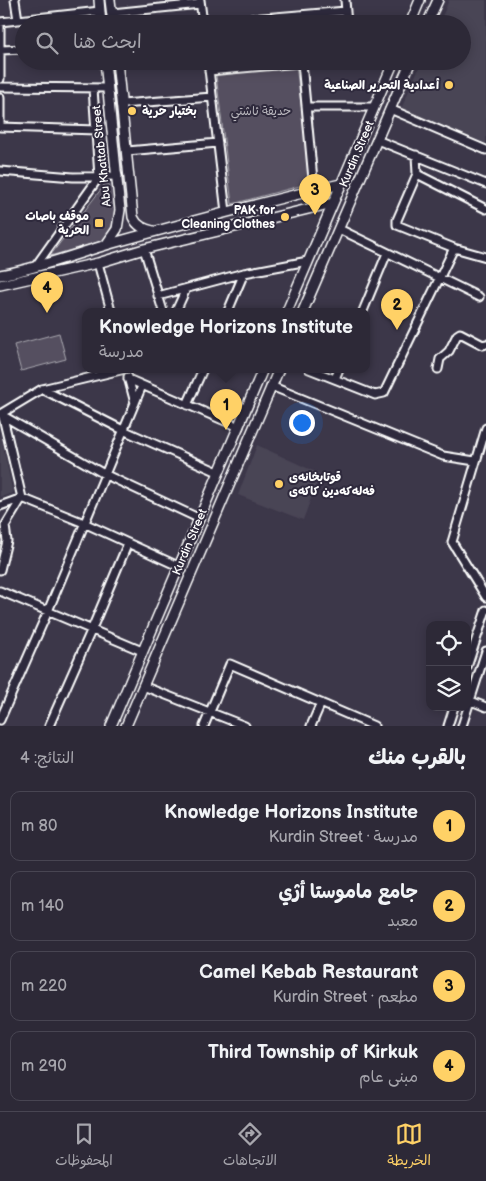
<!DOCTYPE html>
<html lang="ar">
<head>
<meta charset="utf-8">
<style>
  :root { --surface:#2d2937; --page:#393542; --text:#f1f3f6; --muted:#a7a6ad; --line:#484552; --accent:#ffd166 }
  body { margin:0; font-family:"Balsamiq Sans","Playpen Sans Arabic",sans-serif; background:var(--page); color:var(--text); direction:rtl }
  .controls { position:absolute; right:15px; bottom:15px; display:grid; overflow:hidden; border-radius:10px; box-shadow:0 2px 12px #0003 }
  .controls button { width:45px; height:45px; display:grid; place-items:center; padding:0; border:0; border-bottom:1px solid var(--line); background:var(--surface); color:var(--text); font:25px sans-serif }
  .you { position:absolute; left:301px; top:422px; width:18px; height:18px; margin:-12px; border:4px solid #fff; border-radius:50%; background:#1a73e8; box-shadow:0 0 0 8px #1a73e833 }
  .badge { display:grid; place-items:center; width:32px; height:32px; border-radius:50%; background:var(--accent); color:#111; font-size:16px; font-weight:700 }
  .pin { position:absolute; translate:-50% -41px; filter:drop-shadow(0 1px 2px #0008) }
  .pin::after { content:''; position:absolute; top:26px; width:18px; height:15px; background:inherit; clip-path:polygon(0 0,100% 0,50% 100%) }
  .popup { position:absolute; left:82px; top:308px; width:288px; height:65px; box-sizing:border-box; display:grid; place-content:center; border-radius:10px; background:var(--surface); filter:drop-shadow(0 1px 4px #0005); font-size:16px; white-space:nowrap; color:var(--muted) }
  .popup b { font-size:19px; color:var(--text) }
  .popup::after { content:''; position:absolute; left:50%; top:100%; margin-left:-10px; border:10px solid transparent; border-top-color:var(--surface) }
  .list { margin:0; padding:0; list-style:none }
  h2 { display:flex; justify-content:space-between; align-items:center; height:65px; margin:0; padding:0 20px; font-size:21px }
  h2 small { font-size:16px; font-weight:400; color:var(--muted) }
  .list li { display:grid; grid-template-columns:32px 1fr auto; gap:15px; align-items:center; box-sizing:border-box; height:70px; margin:0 10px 10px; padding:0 10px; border:1px solid var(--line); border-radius:10px }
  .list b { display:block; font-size:19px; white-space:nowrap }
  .list p { margin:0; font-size:16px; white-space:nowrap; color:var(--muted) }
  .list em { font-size:16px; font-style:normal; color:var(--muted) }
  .icon { flex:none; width:28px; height:28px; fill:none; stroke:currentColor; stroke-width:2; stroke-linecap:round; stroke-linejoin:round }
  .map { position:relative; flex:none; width:486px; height:726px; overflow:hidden; direction:ltr }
  .search { position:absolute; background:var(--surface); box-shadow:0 2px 12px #0003; left:15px; right:15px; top:15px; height:55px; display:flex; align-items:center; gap:12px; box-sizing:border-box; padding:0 18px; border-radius:28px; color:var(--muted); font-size:19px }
  .sheet { height:385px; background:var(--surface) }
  nav { display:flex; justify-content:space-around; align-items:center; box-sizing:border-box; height:70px; border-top:1px solid var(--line); background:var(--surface); font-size:14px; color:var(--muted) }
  nav a { display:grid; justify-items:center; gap:2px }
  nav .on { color:var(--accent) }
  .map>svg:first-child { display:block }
</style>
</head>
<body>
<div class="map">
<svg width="486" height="726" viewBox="0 0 486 726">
  <rect width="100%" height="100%" fill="#3c3749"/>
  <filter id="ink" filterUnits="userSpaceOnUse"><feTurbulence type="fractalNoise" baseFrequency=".02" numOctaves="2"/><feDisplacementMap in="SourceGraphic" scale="10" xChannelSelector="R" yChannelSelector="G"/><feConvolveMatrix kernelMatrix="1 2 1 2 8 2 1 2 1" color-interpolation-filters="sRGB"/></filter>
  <g filter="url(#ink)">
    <path fill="#494455" d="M449 0H486V146L401 109 422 61H462V24H439Z
      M0 432 13 493 0 497Z
      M257 445 320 474 303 520 238 495Z"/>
    <path fill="#555060" stroke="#aaa8b0" d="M296 65 311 183 232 204 216 75Z
      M105 184 113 186C114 208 119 224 102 241L50 256Z
      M59 333 66 359 21 371 14 345Z"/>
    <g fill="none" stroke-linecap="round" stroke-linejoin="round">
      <defs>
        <path id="minor" d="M15 0 18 20
          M200 0 203 24
          M345 0 347 24
          M112 13 200 4
          M0 22 100 11
          M203 23 346 11
          M1 50 24 49
          M208 61 226 212
          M302 63 314 190
          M209 71 323 61
          M0 79V22
          M0 87 107 88
          M0 98V127
          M122 104 212 97
          M307 107H374
          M390 109 486 150
          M0 127 97 130
          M377 140 486 184
          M127 151 218 143
          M416 155 417 174 486 209
          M0 171 73 177 118 176
          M417 174 397 220V225L454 248 486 257
          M339 229 479 297
          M144 249 163 311
          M98 263 111 311
          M35 267 99 177 93 88
          M158 296 244 273 308 261
          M176 311 186 289
          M228 311 244 273
          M363 311 387 253
          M309 369 375 395 384 393 454 248
          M438 369 440 359 449 351 457 335 460 333 483 345 486 344
          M128 377 135 403
          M128 379 239 427
          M335 379 339 369
          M271 386 443 456 475 461
          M42 389 123 430 218 472
          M187 405 203 369
          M0 414 104 474 198 518
          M486 428 452 542 486 597
          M0 506 22 498 84 523 178 566
          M0 570 7 541 5 526 22 498 2 413 42 389 125 369
          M0 591 142 651
          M467 667 486 610
          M143 686 245 726
          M471 701 486 707
          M0 720 48 611 142 386
          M49 726 91 631 128 543
          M204 726 230 664 374 726
          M311 726 321 703
          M448 726 454 707
          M462 726 486 651"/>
        <path id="major" d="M99 0 101 24
          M110 0 113 24
          M410 24 420 0
          M427 24 438 0
          M105 61 120 210 117 229 106 245
          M117 61 133 217C137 226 144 229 153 231
          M0 275C39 268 75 254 113 243 189 222 265 201 341 184
          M0 285 98 263 144 249 333 203
          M287 311 394 61
          M303 311 411 61
          M111 726 263 369
          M126 726 279 369"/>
      </defs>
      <use href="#minor" stroke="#fff" stroke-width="11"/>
      <use href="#major" stroke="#fff" stroke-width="12"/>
      <use href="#minor" stroke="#2f2a3d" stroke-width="7"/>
      <use href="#major" stroke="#2f2a3d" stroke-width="9"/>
    </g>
  </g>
  <g fill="#ffd166" stroke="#2f2a3d" stroke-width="2">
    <circle cx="449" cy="85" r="5"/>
    <circle cx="132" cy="111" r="5"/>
    <circle cx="285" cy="217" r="5"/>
    <rect x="94" y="218" width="10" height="10" rx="2.5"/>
    <circle cx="279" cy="484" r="5"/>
  </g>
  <g text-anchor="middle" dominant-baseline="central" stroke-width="4" stroke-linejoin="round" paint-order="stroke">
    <g font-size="12" font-weight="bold" fill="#fff" stroke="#2f2a3d" text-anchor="end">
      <text x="439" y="85">أعدادية التحرير الصناعية</text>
      <text x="142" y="111" text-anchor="start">بختيار حرية</text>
      <text x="275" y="210">PAK for<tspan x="275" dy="14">Cleaning Clothes</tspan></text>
      <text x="89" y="216">موقف باصات<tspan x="89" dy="14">الحریة</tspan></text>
      <text x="289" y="477" text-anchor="start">قوتابخانەی<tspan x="289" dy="14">فەلەکەدین کاکەی</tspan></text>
    </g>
    <g font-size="12" fill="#bbb9bf" stroke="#2f2a3d">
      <text x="261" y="111">حديقة ئاشتي</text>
    </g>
    <g font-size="12" fill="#fff" stroke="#2f2a3d">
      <text transform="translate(357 154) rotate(-67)">Kurdin Street</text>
      <text transform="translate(102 156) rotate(-96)">Abu Khattab Street</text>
      <text transform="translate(190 542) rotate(-67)">Kurdin Street</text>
    </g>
  </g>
</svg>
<div class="controls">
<button><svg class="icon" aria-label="locate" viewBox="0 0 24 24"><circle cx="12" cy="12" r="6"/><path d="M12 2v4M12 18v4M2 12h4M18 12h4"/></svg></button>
<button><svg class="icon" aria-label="layers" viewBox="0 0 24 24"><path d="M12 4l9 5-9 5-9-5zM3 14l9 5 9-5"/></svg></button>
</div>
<div class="you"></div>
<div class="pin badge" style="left:226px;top:430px">1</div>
<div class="popup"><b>Knowledge Horizons Institute</b>مدرسة</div>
<div class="pin badge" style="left:397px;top:330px">2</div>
<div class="pin badge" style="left:315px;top:215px">3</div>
<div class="pin badge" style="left:47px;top:313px">4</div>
<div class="search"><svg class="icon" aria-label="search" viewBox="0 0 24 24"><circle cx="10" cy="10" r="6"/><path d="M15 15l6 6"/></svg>ابحث هنا</div>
</div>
<section class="sheet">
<h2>بالقرب منك<small>النتائج: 4</small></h2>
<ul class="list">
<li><span class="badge">1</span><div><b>Knowledge Horizons Institute</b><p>مدرسة · Kurdin Street</p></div><em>80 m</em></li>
<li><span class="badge">2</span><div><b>جامع ماموستا أژي</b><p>معبد</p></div><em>140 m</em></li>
<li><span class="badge">3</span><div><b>Camel Kebab Restaurant</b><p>مطعم · Kurdin Street</p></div><em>220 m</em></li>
<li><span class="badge">4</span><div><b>Third Township of Kirkuk</b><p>مبنى عام</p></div><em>290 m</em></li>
</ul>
</section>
<nav>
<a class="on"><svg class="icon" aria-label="map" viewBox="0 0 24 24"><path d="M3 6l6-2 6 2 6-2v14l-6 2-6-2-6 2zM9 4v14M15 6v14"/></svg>الخريطة</a>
<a><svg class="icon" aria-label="directions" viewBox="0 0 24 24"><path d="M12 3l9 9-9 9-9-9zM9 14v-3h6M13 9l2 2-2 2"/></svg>الاتجاهات</a>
<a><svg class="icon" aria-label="saved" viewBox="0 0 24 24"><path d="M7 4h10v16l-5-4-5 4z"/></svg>المحفوظات</a>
</nav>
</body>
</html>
